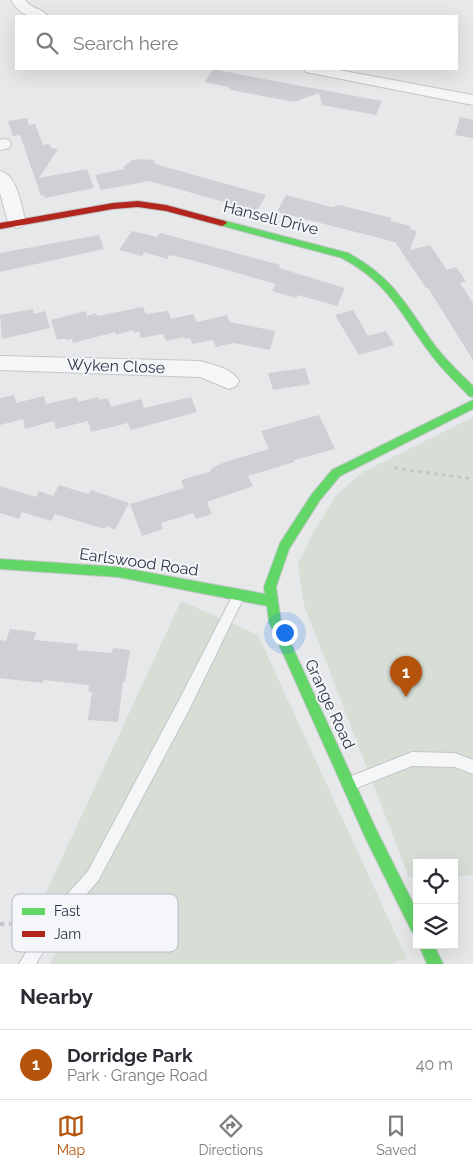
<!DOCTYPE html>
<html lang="en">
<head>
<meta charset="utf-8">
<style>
  :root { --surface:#fff; --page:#f7f7f7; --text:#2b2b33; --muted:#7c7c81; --line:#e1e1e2; --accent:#b45309 }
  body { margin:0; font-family:Raleway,sans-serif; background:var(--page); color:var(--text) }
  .controls { position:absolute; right:15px; bottom:15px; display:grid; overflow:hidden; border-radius:0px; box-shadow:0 5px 20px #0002 }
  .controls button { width:45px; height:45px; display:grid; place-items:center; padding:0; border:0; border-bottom:1px solid var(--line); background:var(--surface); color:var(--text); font:25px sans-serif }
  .you { position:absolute; left:284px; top:632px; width:18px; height:18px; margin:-12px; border:4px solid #fff; border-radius:50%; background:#1a73e8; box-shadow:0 0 0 8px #1a73e833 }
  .badge { display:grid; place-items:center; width:32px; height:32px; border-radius:50%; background:var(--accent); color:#fff; font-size:16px; font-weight:700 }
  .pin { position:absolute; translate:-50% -41px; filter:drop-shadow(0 1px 2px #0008) }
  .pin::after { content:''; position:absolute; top:26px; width:18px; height:15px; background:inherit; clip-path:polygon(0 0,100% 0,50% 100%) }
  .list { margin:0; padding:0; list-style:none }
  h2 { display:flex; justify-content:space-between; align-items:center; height:65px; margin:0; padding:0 20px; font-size:21px }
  h2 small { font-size:16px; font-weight:400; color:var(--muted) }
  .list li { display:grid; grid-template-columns:32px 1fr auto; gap:15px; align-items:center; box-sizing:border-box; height:70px; padding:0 20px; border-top:1px solid var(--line) }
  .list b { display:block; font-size:19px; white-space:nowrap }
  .list p { margin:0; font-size:16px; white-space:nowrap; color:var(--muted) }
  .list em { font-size:16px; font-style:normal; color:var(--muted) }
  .icon { flex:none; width:28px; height:28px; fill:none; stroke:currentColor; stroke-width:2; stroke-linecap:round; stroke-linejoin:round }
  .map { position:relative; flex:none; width:473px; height:964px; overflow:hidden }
  .search { position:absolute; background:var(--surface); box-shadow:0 5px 20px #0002; left:15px; right:15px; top:15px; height:55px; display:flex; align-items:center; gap:12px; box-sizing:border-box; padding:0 18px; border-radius:0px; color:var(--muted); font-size:19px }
  .sheet { height:135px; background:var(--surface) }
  nav { display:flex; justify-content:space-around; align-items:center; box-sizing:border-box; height:70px; border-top:1px solid var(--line); background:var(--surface); font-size:14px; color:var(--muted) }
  nav a { display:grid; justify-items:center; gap:2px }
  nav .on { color:var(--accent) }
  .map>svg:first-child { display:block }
</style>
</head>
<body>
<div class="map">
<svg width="473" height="964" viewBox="0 0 473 964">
  <rect width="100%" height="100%" fill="#e6e8ea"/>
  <path fill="#d6ded6" d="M473 417V875L454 876V863H417V877H409L304 605 298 564 314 531 337 494 363 472Z
    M181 601 258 635 407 959 390 964H50L66 933 38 910Z"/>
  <path fill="#ced0d3" d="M213 69 253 77 382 101 376 115 322 105 319 93 294 102 231 90 228 87 205 82Z
    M460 117 473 120V138L455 135Z
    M27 118 29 125 35 124 43 145 49 144 51 148 58 149 39 178 87 169 94 188 45 198 44 195 41 196 20 135 13 136 8 121Z
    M142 159 147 160 153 159 155 164 266 195 257 211 149 181 101 190 95 175 124 169 123 167 132 160Z
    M286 195 331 207 339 205 392 218 390 221 411 226 410 229 417 231 410 250 430 245 447 270 456 267 466 281 460 283 473 303V360L428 288H426L395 242 277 212Z
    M132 231 157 237 160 233 210 246 280 265 279 268 345 288 337 306 298 295 296 298 272 291 276 284 195 261 170 255 167 259 144 252 142 256 119 250Z
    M99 235 104 249 0 272V253Z
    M143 307 146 314 168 311 171 319 193 314 197 322 227 315 230 322 275 331 270 350 233 343 216 347 213 340 193 344 190 338 184 339V337L166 341 163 334 141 338 139 331 134 333 133 330 116 335 115 332 73 343 72 339 66 340 65 338 57 340 51 320 86 311 87 316 96 313 97 316Z
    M33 309 34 314 45 311 50 328 2 339 0 315Z
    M353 310 368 336 386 331 394 345 359 355 335 315Z
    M305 368 310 384 273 390 268 373Z
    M14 395 16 403 44 396 46 404 77 397 78 402 98 397 99 400 108 398 111 407 141 399 144 408 191 397 197 412 131 430 128 423 91 432 88 421 56 429 54 421 25 429 23 419 0 425V398Z
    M319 415 335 449 294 460V462L248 476 253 486 207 502 212 514 196 519 193 513 161 523 163 529 142 536 130 504 184 488 181 480 209 472 212 468 225 462 269 449 261 431Z
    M59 485 88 494 91 490 129 503 115 530 107 526 105 529 55 514 51 521 22 512 19 519 0 513V486L36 497 39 491 53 496Z
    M10 629 36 632 34 640 78 644 77 650 112 653 113 648 130 650 125 682H123L118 722 88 720 92 692 88 691 89 685 43 680V683L0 678V640L6 641Z"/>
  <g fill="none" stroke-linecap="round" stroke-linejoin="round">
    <defs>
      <path id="lane" d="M239 589 243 591 245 595 243 599 188 712 98 881 57 927 36 964H19L47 917 88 871 178 702 235 591Z
        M412 752 455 753 473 760V774L455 767 412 766 349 791 344 789 342 784 344 779Z"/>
      <path id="street" d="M11 0H25C31 9 42 8 48 16 29 17 22 17 11 0Z
        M304 69H333L473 95V105L311 73 306 72Z
        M3 139 9 140 11 144 9 148 0 150V140Z
        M0 171C18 175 21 207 26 222L23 226 17 228 11 226 8 222 0 193Z
        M0 356 200 361C213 365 232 368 239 381L236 386 229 389 200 377 0 370Z"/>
      <path id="fast" d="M222 220 348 253C396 279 406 306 436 347 447 361 460 373 473 386V397L469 396C456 382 441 369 430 353 399 312 390 284 342 258L219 225V221Z
        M473 400V409L340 476 320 500 289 549 276 587 281 622 375 827 417 911V934L412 932 365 837 269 622 267 606 118 577 0 569V559L118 567 265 594 264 587 280 543 312 494 332 470Z
        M419 945H434L443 964H427Z"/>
      <path id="jam" d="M138 201 166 205 225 221 227 223 222 226 166 211 138 207 113 209 0 229V223L113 203Z"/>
    </defs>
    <use href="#lane" stroke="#c4c6c8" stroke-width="2"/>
    <use href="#street" stroke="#c4c6c8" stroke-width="2"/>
    <use href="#fast" stroke="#c4c6c8" stroke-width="2"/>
    <use href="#jam" stroke="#c4c6c8" stroke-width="2"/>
    <path stroke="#c5c6ca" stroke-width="3" stroke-dasharray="4 4" stroke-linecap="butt" d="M394 468 473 479"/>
    <path stroke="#c5c6ca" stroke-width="4" stroke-dasharray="4.5 4.5" stroke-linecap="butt" d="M0 924 32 923"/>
    <use href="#lane" fill="#f5f6f7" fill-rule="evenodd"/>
    <use href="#street" fill="#f5f6f7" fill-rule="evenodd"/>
    <use href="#fast" fill="#63d668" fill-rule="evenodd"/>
    <use href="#jam" fill="#b3261e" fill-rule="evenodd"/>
  </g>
  <g text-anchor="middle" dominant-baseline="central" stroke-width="4" stroke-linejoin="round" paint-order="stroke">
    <g font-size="16" fill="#2b3445" stroke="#f4f6f9">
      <text transform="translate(271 218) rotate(14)">Hansell Drive</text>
      <text transform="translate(116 366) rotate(2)">Wyken Close</text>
      <text transform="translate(139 562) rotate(8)">Earlswood Road</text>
      <text transform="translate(330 704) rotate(65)">Grange Road</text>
    </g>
  </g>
  <rect x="12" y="894" width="166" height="58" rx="8" fill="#f4f6f9" stroke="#b8bcc3" stroke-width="1"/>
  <rect x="22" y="908" width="23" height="7" fill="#63d668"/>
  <rect x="22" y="931" width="23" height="6" fill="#b3261e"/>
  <g font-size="14" fill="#2b3445">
    <text x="54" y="916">Fast</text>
    <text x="54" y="939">Jam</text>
  </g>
</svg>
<div class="controls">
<button><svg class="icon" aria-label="locate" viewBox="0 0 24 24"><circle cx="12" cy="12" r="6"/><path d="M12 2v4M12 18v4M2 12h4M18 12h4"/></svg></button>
<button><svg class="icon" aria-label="layers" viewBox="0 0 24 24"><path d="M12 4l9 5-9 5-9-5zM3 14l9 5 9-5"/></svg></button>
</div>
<div class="you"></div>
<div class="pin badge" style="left:406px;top:697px">1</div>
<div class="search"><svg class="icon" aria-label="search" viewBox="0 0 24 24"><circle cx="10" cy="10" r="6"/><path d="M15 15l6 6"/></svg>Search here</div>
</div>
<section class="sheet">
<h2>Nearby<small></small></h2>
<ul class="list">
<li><span class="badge">1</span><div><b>Dorridge Park</b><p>Park · Grange Road</p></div><em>40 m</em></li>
</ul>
</section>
<nav>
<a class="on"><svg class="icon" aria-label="map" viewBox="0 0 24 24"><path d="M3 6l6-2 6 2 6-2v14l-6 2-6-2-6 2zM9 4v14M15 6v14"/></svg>Map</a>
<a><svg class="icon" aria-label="directions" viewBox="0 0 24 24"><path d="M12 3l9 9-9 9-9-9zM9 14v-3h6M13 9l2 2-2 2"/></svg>Directions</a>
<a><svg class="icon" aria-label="saved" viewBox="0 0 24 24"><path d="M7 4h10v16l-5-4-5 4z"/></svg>Saved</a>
</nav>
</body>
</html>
